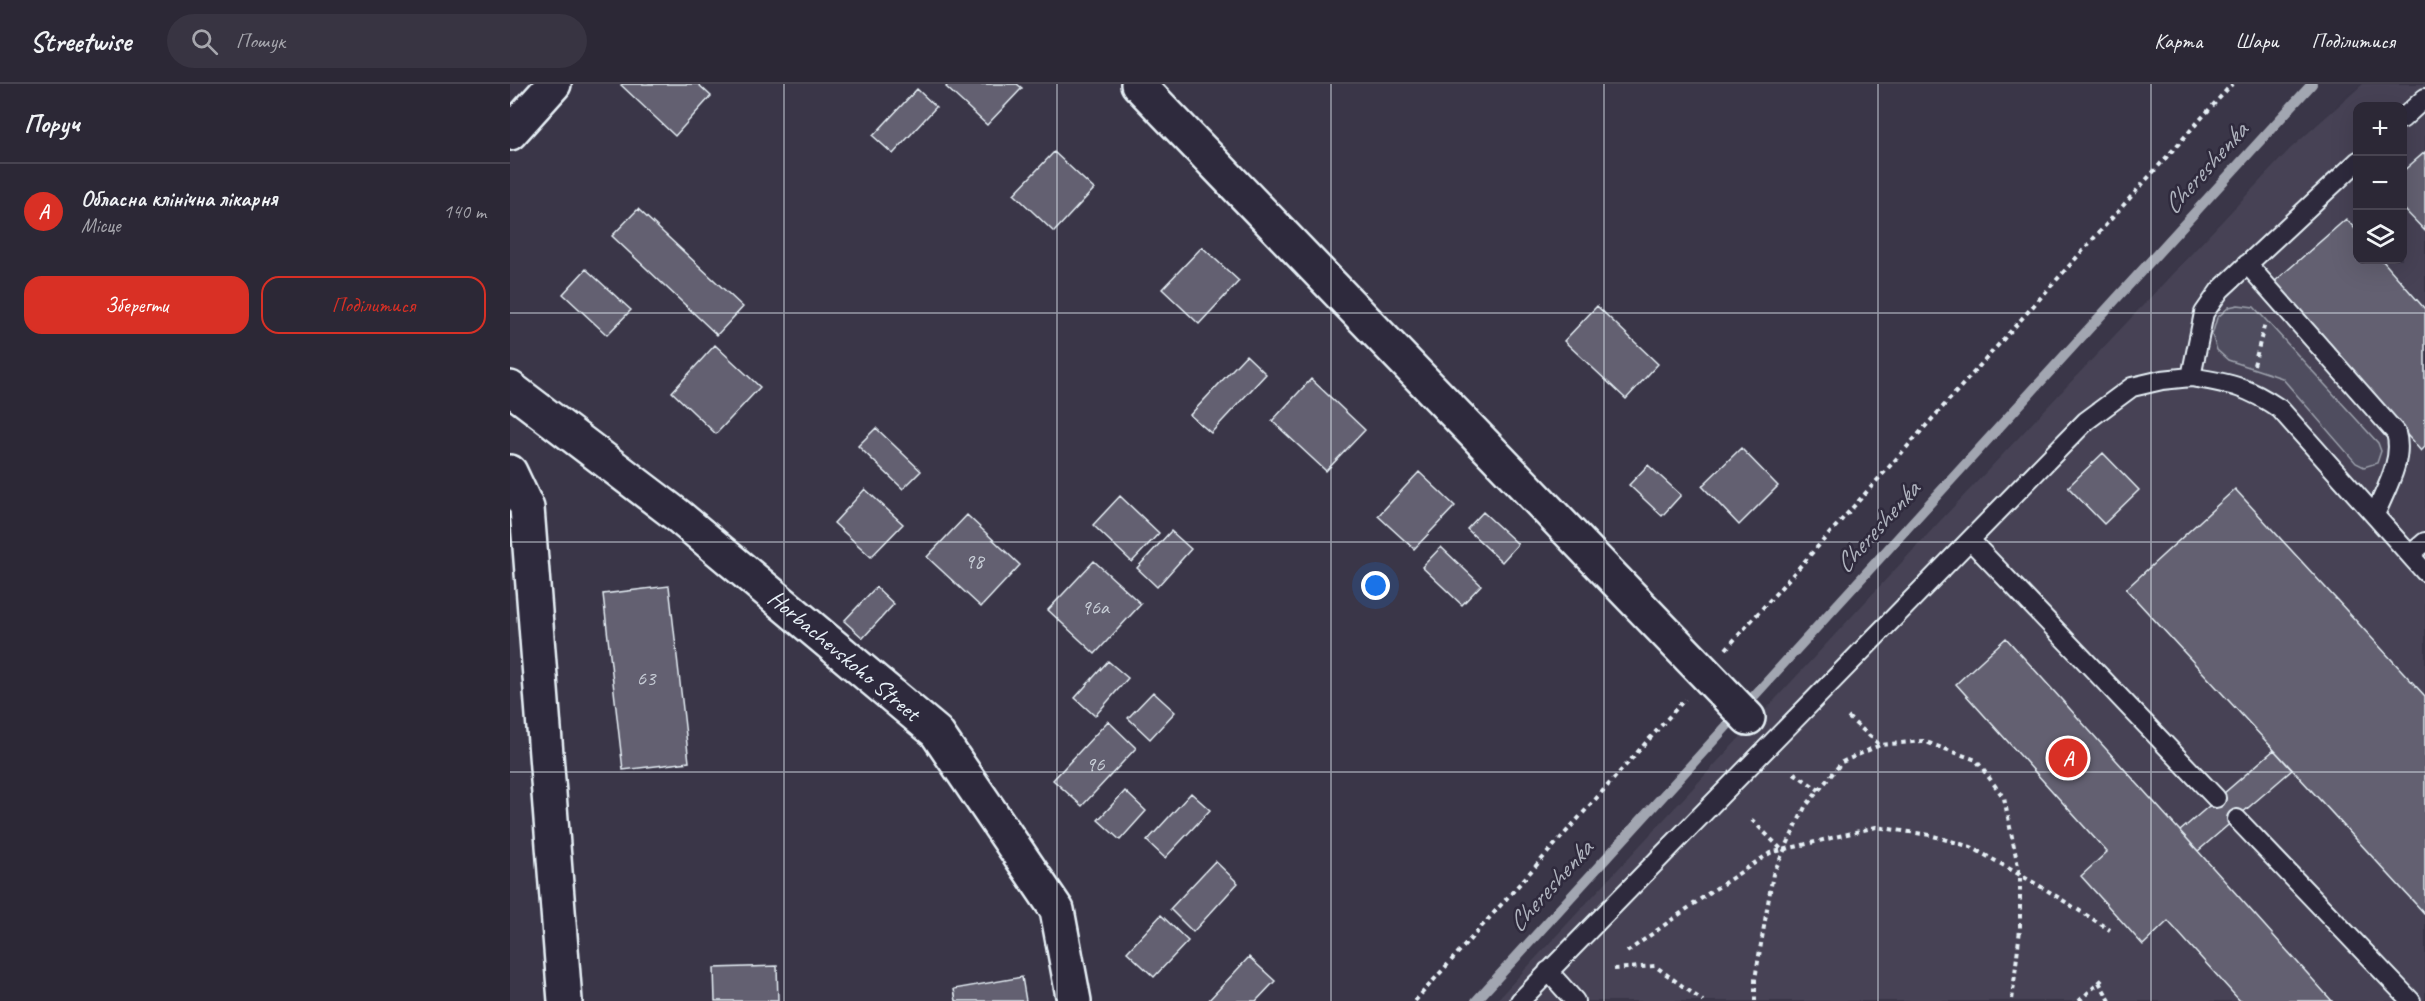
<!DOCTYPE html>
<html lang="uk">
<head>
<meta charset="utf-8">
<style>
  :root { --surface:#2c2836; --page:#383442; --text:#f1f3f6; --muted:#a6a6ad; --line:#484451; --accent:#d93025 }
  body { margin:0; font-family:Caveat,sans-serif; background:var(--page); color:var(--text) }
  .controls { position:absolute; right:18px; top:18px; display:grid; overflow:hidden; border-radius:12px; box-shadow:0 6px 24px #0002 }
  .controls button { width:54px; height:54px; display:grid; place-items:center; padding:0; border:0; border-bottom:2px solid var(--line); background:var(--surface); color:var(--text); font:30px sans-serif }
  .you { position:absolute; left:866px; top:502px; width:21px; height:21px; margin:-15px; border:4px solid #fff; border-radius:50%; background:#1a73e8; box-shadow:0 0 0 9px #1a73e833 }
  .badge { display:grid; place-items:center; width:39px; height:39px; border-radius:50%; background:var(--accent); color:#fff; font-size:20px; font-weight:700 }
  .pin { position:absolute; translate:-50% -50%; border:3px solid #fff; box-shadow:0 2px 6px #0006 }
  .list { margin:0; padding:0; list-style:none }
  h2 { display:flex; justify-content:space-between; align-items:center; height:78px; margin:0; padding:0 24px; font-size:26px }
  h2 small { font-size:20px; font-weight:400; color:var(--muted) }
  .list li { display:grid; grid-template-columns:39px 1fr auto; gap:18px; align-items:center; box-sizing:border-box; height:96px; padding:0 24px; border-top:2px solid var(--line) }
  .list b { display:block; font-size:22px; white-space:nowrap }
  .list p { margin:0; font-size:20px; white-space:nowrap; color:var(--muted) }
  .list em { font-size:20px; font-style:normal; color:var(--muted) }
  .actions { display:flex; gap:12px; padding:18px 24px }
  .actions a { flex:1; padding:14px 0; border:2px solid var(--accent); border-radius:18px; text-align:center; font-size:21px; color:var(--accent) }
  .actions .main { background:var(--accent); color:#fff }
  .icon { flex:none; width:33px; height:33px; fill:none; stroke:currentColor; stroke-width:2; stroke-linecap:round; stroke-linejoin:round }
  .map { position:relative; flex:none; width:1915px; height:917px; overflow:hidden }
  header { display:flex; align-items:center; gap:36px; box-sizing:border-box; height:84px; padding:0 30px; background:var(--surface); border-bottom:2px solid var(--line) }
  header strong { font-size:28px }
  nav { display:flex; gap:33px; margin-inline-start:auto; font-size:21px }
  .search { width:420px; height:54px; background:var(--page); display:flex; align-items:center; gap:15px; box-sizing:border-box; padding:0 21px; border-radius:33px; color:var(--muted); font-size:22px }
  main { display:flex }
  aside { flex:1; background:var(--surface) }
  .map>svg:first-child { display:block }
</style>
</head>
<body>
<header>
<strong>Streetwise</strong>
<div class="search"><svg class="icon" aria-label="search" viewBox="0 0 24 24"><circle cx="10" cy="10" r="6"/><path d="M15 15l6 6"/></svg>Пошук</div>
<nav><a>Карта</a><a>Шари</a><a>Поділитися</a></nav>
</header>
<main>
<aside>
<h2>Поруч<small></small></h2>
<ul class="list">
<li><span class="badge">A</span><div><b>Обласна клінічна лікарня</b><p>Місце</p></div><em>140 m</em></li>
</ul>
<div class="actions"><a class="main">Зберегти</a><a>Поділитися</a></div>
</aside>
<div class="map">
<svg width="1915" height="917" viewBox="0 0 1915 917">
  <rect width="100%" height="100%" fill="#3a3648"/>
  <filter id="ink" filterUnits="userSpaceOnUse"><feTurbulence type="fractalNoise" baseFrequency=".0167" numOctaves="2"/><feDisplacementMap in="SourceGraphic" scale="12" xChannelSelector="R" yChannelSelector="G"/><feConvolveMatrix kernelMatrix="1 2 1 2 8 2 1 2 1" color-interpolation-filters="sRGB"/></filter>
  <g filter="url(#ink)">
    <path fill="#464354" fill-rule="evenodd" d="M1853 0H1915V917H986L1431 436 1780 65ZM1848 22H1892V176H1848Z"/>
    <path fill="#504e5f" stroke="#9ca0ac" stroke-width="1.5" d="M1728 221 1744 223 1868 359 1871 367 1867 379 1854 383 1846 379 1772 294 1718 276 1707 266 1702 251 1707 234 1719 223Z"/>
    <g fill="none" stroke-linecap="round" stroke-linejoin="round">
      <path stroke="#a2a6b1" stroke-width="10" d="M966 917 1802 0"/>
    </g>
    <path fill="#636171" stroke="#e8f1f8" stroke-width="1.5" d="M113 0H188L201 12 165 52 111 1Z
      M438 0H507L512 4 477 41 436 3Z
      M407 5 426 23 383 70 363 52Z
      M544 68 584 105 544 148 504 110Z
      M1915 68V147L1892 123V88Z
      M128 125 233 223 207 251 102 152Z
      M1836 135 1848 148V176H1872L1915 225V363L1911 367 1764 198Z
      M692 163 729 197 689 240 652 205Z
      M76 185 121 226 97 251 53 210Z
      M1087 222 1148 280 1116 315 1054 257Z
      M205 261 250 303 206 350 162 308Z
      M736 271 756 290 701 349 680 331Z
      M801 295 855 346 816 387 762 337Z
      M366 344 411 387 393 405 348 362Z
      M1231 364 1268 402 1229 441 1192 402Z
      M1593 369 1629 406 1594 440 1558 403Z
      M1138 381 1171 411 1152 432 1119 401Z
      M909 388 945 422 904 465 868 432Z
      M355 405 393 440 361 473 324 439Z
      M1725 405 1915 612V830L1616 505Z
      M610 412 649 449 622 478 583 441Z
      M973 428 1008 460 992 478 957 445Z
      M457 431 510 481 471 523 417 473Z
      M661 447 681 465 647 503 627 484Z
      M931 463 971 501 952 521 912 483Z
      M584 477 631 520 585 570 538 526Z
      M159 502 179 678 113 686 93 510Z
      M366 503 384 520 353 554 334 537Z
      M1496 554 1670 747 1822 917H1730L1658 837 1633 861 1571 792 1597 768 1446 600Z
      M598 577 618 594 585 632 565 614Z
      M643 608 665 628 640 655 618 634Z
      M598 637 626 664 572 722 543 696Z
      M1764 666 1782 686 1688 767 1670 747Z
      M615 707 636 727 610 756 588 736Z
      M681 709 700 726 655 774 637 757Z
      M705 777 728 799 683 848 660 825Z
      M651 831 678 857 644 893 617 868Z
      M739 873 765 897 746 917H698Z
      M267 882 268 917H205L204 884Z
      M512 893 516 917H446L444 905Z"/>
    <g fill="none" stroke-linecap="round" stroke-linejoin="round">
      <defs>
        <path id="lane" d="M1892 35 1915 14
          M1737 180 1886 349C1894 376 1875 406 1865 431
          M1681 293C1721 300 1736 302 1770 325L1915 488
          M1460 456 1706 714
          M1900 471 1915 458
          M1727 735 1901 917
          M1038 887 1065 917
          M1010 917 1576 337 1622 303 1652 296 1681 293 1694 229 1710 206 1848 77"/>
        <g id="street">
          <path d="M628 0 1238 634"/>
          <path d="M0 49 44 0"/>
          <path id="s1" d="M0 304 167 431 426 648 547 826 564 917"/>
        </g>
        <path id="secondary" d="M0 388 17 424 55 917"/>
      </defs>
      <use href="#lane" stroke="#e8f1f8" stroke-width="22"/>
      <use href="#street" stroke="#e8f1f8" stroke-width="38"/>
      <use href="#secondary" stroke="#e8f1f8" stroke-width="38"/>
      <path stroke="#e8f1f8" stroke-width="4" stroke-dasharray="4.5 4.5" stroke-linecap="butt" d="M1744 281 1755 239
        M1216 565 1722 0
        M1338 633 1370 661
        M1284 689 1309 706
        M1242 736 1272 766
        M1117 868 1199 809 1260 769 1366 743 1420 751 1461 763 1535 805 1600 846
        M1104 885 1145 882 1193 917
        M1589 898 1600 917
        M905 917 1175 615
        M1245 917V895L1263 790 1295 723 1332 678 1370 661 1413 657 1466 676 1494 714 1510 792V845L1502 917
        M1569 917 1595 893"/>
      <use href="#lane" stroke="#2f2a3d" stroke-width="18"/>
      <use href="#street" stroke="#2f2a3d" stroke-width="33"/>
      <use href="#secondary" stroke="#2f2a3d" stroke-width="33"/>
    </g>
  </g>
  <path fill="none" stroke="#e8f1f8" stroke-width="1.5" stroke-opacity="0.55" d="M274 0V917M547 0V917M821 0V917M1094 0V917M1368 0V917M1641 0V917M0 229H1915M0 458H1915M0 688H1915"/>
  <g text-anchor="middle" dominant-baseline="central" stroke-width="5" stroke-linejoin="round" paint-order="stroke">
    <g font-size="21" fill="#c7cdd6">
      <text x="464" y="477">98</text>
      <text x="585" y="523">96а</text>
      <text x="136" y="594">63</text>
      <text x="585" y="680">96</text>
    </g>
    <g font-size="24" fill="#e8f1f8" stroke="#2f2a3d">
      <text stroke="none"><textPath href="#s1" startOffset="428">Horbachevskoho Street</textPath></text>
    </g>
    <g font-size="26" font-style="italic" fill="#aeb2bd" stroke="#2f2a3d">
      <text transform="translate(1695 84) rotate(-48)">Chereshenka</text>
      <text transform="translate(1367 443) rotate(-48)">Chereshenka</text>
      <text transform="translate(1040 802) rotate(-48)">Chereshenka</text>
    </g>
  </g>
</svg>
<div class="controls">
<button>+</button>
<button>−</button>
<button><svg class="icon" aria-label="layers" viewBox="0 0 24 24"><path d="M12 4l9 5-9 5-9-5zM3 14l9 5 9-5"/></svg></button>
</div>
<div class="you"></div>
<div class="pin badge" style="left:1558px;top:674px">A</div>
</div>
</main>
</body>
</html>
